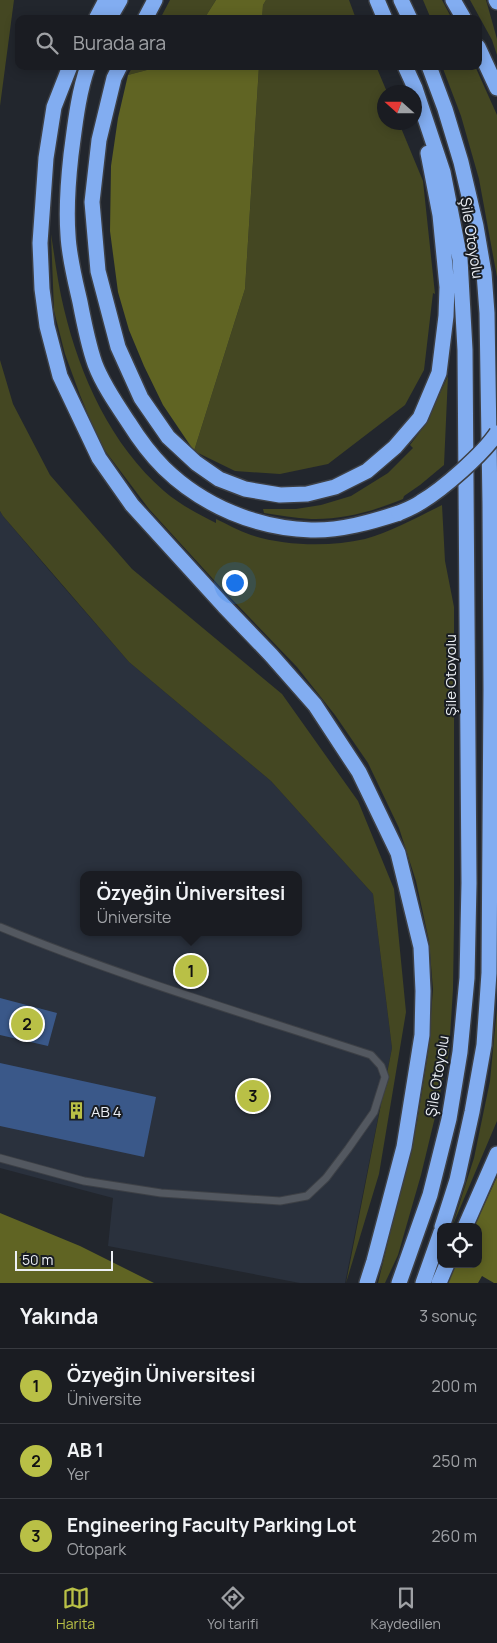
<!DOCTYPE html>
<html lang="tr">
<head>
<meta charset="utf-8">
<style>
  :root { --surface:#1a1c22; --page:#23252a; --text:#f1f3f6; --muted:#9fa1a5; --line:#383a40; --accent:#b9c046 }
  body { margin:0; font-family:Manrope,sans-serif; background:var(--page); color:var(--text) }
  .controls { position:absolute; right:15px; bottom:15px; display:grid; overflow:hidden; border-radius:10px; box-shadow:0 2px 12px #0003 }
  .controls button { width:45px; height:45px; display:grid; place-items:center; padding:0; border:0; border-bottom:1px solid var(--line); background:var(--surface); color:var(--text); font:25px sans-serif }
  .compass { position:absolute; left:377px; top:85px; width:45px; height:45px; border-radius:50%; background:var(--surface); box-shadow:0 2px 12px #0003; rotate:291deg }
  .scale { position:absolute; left:15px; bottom:12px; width:98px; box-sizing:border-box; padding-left:5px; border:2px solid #edf0f5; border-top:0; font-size:14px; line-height:18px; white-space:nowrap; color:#edf0f5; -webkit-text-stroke:4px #191d23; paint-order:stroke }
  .you { position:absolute; left:234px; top:582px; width:18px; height:18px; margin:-12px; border:4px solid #fff; border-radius:50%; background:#1a73e8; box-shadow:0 0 0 8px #1a73e833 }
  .badge { display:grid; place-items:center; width:32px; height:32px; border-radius:50%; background:var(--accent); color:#111; font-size:16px; font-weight:700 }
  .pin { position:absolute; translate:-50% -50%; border:2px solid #fff; box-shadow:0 1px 5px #0006 }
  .popup { position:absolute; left:80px; top:871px; width:222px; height:65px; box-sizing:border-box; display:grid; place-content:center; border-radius:10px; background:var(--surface); filter:drop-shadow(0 1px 4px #0005); font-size:16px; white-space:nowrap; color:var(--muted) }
  .popup b { font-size:19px; color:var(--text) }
  .popup::after { content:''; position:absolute; left:50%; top:100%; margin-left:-10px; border:10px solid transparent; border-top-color:var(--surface) }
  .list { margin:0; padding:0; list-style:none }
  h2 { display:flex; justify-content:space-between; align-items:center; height:65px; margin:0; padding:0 20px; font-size:21px }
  h2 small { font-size:16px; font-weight:400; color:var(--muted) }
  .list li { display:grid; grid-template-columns:32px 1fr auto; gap:15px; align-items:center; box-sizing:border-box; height:75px; padding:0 20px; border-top:1px solid var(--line) }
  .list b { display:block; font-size:19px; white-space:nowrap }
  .list p { margin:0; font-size:16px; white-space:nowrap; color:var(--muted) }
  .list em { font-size:16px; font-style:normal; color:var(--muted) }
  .icon { flex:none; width:28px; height:28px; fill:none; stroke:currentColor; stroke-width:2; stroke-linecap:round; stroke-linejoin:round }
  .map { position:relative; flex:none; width:497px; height:1283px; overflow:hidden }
  .search { position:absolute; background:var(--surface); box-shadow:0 2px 12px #0003; left:15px; right:15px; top:15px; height:55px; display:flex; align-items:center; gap:12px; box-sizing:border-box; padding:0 18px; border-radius:10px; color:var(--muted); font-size:19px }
  .sheet { height:290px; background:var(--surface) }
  nav { display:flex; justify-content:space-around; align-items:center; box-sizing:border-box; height:70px; border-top:1px solid var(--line); background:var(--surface); font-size:14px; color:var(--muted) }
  nav a { display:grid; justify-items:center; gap:2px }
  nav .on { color:var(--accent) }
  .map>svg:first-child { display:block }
</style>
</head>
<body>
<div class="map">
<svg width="497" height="1283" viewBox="0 0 497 1283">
  <rect width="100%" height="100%" fill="#22262d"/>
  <path fill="#2a313d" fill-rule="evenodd" d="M0 511 3 516 48 569 129 662 271 781 373 894 392 1048 345 1283H300L108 1246 113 1198 0 1168ZM84 875H298V932H84Z"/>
  <path fill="#444722" d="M0 0H14L0 106Z
    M170 0H216L204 19H160Z
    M266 0H349L356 19H262L263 5Z
    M423 0H442L452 19H431Z
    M470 0H486L497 39V55L492 40Z
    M133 66H162L128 75Z
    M259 66H376L387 92H384V122L399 123 423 181 435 294 433 293 424 370 405 405 328 464 280 474 235 471 194 451 245 289Z
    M442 66H475L497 115V277L479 179 461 116Z
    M51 234C55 259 58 285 64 309 80 376 111 445 164 491 179 504 198 514 216 523V519C227 524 239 531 251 535 285 546 330 547 365 539 391 532 418 517 442 505L445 561 454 607V924L453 989 449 1052 435 1117 421 1175 398 1255 385 1283H378L417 1122 428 1053 433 989 429 941 416 881 399 828 368 763 335 715 297 667 223 590 149 509 100 444 80 395 65 354 54 311Z
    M0 360 13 404 50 475 132 569 282 694 358 801 394 889 406 1012 379 1174 346 1283 392 1048 373 894 271 781 129 662 3 516 0 511Z
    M448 376 444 465 420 485 404 496 403 499C374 511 342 520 311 519 295 518 279 515 264 513L263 509H296L321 505 351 496 388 473 413 448 410 445 425 425Z
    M497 1008V1121L452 1227 474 1158 490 1081Z"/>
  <path fill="#606423" d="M216 0H266L263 5 262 19H204Z
    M162 66H259L245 289 194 451 163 405 144 366 129 330 118 292 110 231 111 166 118 118 128 75Z
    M497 1177V1283H494L482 1276 478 1283H446L456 1264H478V1227H474Z
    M0 1213 80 1246 154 1283H0Z"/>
  <path fill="#3a5889" d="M0 998 57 1013 48 1046 0 1035Z
    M0 1063 156 1097 144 1157 0 1126Z"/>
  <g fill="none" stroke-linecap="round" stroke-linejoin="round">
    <defs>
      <path id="lane" d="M0 927C121 977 246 1014 371 1055L381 1066 385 1077 374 1112 348 1149 326 1178 307 1196 280 1201 161 1193 84 1181 0 1158"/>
      <path id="highway" d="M377 0 385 19
        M401 0 410 19
        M453 0 464 19
        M496 0 497 2
        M96 19 106 0
        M109 19 120 0
        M145 19 155 0
        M478 47 497 88
        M70 66 54 107 46 158 40 243 42 289 47 326 60 376 99 458 132 505 224 606 271 655 315 705 359 772 398 853 421 947 423 991 422 1035 404 1147 374 1261 367 1283
        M88 66C78 94 75 125 71 155 68 182 66 208 68 235 69 257 75 280 80 302 84 323 88 344 95 364 103 385 117 405 129 423 139 439 151 455 164 468 203 506 256 528 311 530 340 531 371 522 399 513
        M120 66 114 78 99 140 92 202 98 271 118 347 141 398 168 437 196 463 219 479 245 489 280 495 307 494 335 487 367 471 395 447 420 418 439 373 446 316 447 287 440 215 428 153
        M429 66 445 109 461 162 476 226 484 273 487 313 490 504 491 689 489 973 484 1045 472 1112 457 1180 442 1227
        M465 1227 497 1154
        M399 1283 430 1195 449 1119 460 1052 467 978 469 883 465 350 460 259 443 172 415 88 405 66
        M423 1283 441 1232
        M439 1283 447 1264"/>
    </defs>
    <use href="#lane" stroke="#3d4046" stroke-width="9"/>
    <use href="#highway" stroke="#3d4046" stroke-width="18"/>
    <use href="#lane" stroke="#535860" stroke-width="7"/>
    <use href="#highway" stroke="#82adf1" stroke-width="15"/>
    <defs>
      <path id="highway-bridge" d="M399 513C406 510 414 507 421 502 443 489 483 454 497 433"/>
    </defs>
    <use href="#highway-bridge" stroke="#3d4046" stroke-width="18" stroke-linecap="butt"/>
    <use href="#highway-bridge" stroke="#82adf1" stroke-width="15"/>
  </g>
  <defs>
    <symbol id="building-bare" viewBox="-9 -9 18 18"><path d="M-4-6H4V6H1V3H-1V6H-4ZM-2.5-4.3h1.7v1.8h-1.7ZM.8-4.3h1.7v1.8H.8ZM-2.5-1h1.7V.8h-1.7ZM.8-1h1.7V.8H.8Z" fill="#b9c046" stroke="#191d23" stroke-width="2.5" paint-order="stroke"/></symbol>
  </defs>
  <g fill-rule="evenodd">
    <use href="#building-bare" x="64" y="1098" width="25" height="25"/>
  </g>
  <g text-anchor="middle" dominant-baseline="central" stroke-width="4" stroke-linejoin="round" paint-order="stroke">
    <g font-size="15" fill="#edf0f5" stroke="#191d23">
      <text transform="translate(472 238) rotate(81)">Şile Otoyolu</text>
      <text transform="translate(450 675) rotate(-90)">Şile Otoyolu</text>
      <text transform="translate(437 1076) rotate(-81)">Şile Otoyolu</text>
    </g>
    <g font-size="15" fill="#edf0f5" stroke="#191d23" text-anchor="start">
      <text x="91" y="1111">AB 4</text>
    </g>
  </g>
</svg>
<div class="controls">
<button><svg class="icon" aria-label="locate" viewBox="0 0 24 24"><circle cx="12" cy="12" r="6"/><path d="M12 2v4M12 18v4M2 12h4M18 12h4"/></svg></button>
</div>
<svg class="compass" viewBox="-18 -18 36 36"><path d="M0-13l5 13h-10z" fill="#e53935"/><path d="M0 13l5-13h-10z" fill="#9fa1a5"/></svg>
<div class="scale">50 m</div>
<div class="you"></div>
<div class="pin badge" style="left:191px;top:971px">1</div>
<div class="popup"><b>Özyeğin Üniversitesi</b>Üniversite</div>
<div class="pin badge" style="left:27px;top:1024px">2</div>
<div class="pin badge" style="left:253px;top:1096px">3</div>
<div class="search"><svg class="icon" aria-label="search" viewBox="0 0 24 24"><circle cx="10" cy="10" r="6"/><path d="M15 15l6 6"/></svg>Burada ara</div>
</div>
<section class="sheet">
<h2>Yakında<small>3 sonuç</small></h2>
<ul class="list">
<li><span class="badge">1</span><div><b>Özyeğin Üniversitesi</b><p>Üniversite</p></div><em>200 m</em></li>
<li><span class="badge">2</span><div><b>AB 1</b><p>Yer</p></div><em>250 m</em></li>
<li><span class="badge">3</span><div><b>Engineering Faculty Parking Lot</b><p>Otopark</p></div><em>260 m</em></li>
</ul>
</section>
<nav>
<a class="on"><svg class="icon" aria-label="map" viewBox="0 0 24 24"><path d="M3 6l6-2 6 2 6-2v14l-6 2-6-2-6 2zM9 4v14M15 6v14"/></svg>Harita</a>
<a><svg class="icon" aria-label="directions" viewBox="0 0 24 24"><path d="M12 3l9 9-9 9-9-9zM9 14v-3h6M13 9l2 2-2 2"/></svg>Yol tarifi</a>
<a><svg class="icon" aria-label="saved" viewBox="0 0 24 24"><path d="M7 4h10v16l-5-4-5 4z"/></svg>Kaydedilen</a>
</nav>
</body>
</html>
